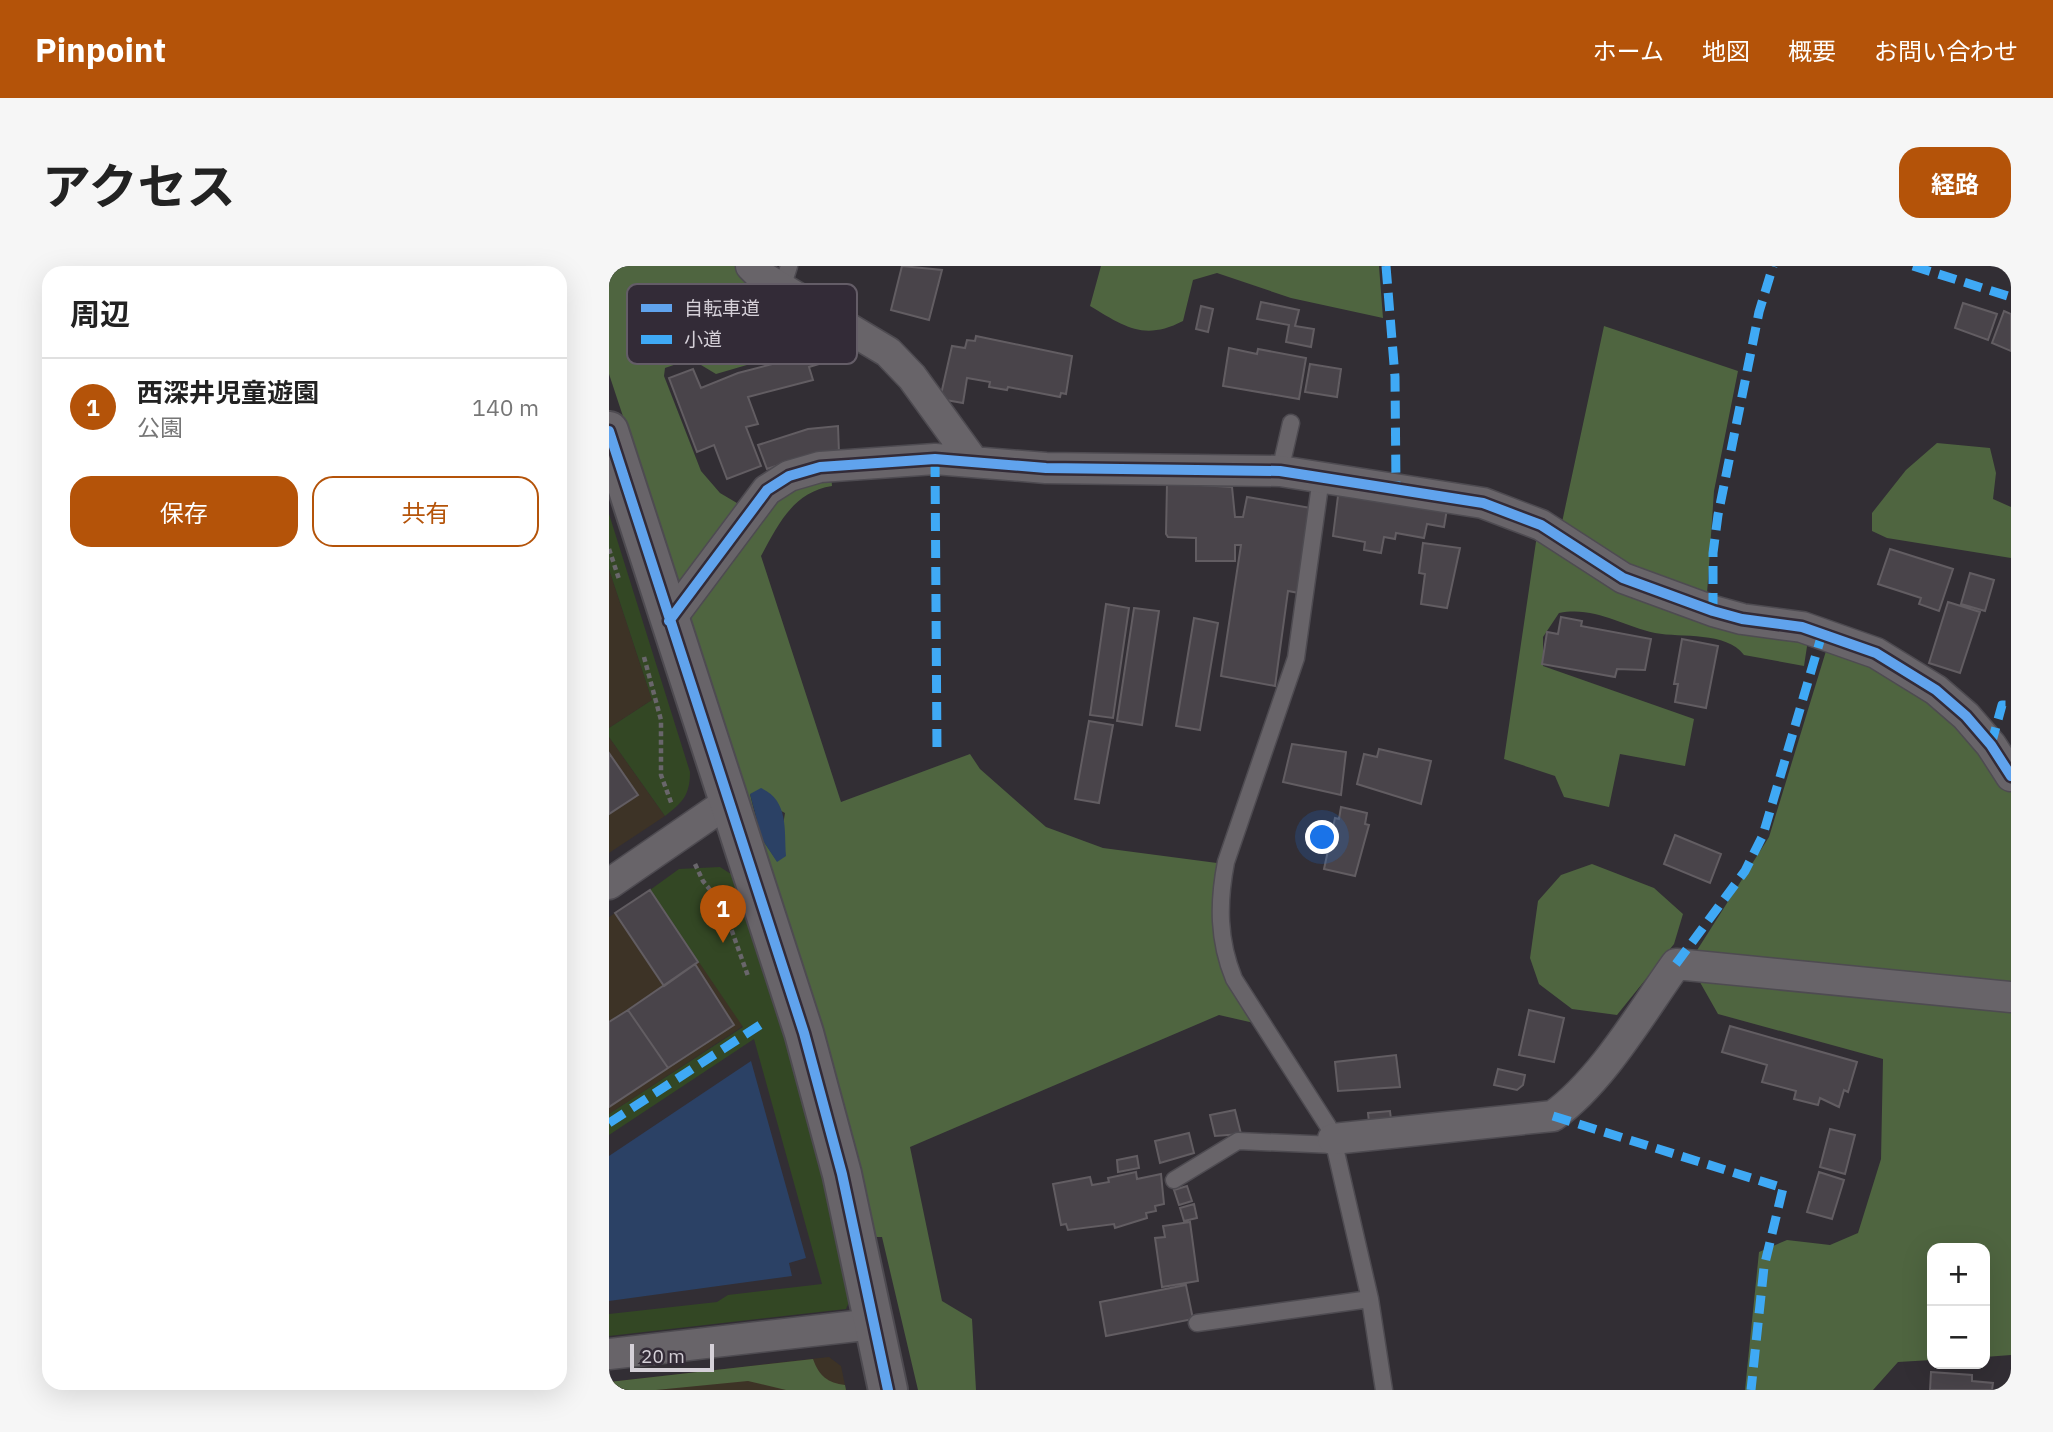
<!DOCTYPE html>
<html lang="ja">
<head>
<meta charset="utf-8">
<style>
  :root { --surface:#fff; --page:#f6f6f6; --text:#222; --muted:#767676; --line:#e0e0e0; --accent:#b45309 }
  body { margin:0; font-family:"IBM Plex Sans","Noto Sans JP",sans-serif; background:var(--page); color:var(--text) }
  .controls { position:absolute; right:21px; bottom:21px; display:grid; overflow:hidden; border-radius:14px; box-shadow:0 7px 28px #0002 }
  .controls button { width:63px; height:63px; display:grid; place-items:center; padding:0; border:0; border-bottom:2px solid var(--line); background:var(--surface); color:var(--text); font:35px sans-serif }
  .scale { position:absolute; left:21px; bottom:18px; width:84px; box-sizing:border-box; padding-left:7px; border:4px solid #d5d0d8; border-top:0; font-size:19px; line-height:24px; white-space:nowrap; color:#d5d0d8; -webkit-text-stroke:5px #332b37; paint-order:stroke }
  .you { position:absolute; left:714px; top:572px; width:24px; height:24px; margin:-18px; border:5px solid #fff; border-radius:50%; background:#1a73e8; box-shadow:0 0 0 10px #1a73e833 }
  .badge { display:grid; place-items:center; width:46px; height:46px; border-radius:50%; background:var(--accent); color:#fff; font-size:23px; font-weight:700 }
  .pin { position:absolute; translate:-50% -58px; filter:drop-shadow(0 2px 4px #0008) }
  .pin::after { content:''; position:absolute; top:37px; width:24px; height:21px; background:inherit; clip-path:polygon(0 0,100% 0,50% 100%) }
  .list { margin:0; padding:0; list-style:none }
  h2 { display:flex; justify-content:space-between; align-items:center; height:91px; margin:0; padding:0 28px; font-size:30px }
  h2 small { font-size:23px; font-weight:400; color:var(--muted) }
  .list li { display:grid; grid-template-columns:46px 1fr auto; gap:21px; align-items:center; box-sizing:border-box; height:98px; padding:0 28px; border-top:2px solid var(--line) }
  .list b { display:block; font-size:26px; white-space:nowrap }
  .list p { margin:0; font-size:23px; white-space:nowrap; color:var(--muted) }
  .list em { font-size:23px; font-style:normal; color:var(--muted) }
  .actions { display:flex; gap:14px; padding:21px 28px }
  .actions a { flex:1; padding:16px 0; border:2px solid var(--accent); border-radius:21px; text-align:center; font-size:24px; color:var(--accent) }
  .actions .main { background:var(--accent); color:#fff }
  .map { position:relative; flex:none; width:1402px; height:1124px; overflow:hidden; border-radius:21px }
  header { display:flex; align-items:center; gap:42px; box-sizing:border-box; height:98px; padding:0 35px; background:var(--accent); color:#fff }
  header strong { font-size:33px }
  nav { display:flex; gap:38px; margin-inline-start:auto; font-size:24px }
  .intro { display:flex; align-items:center; justify-content:space-between; box-sizing:border-box; height:168px; padding:0 42px }
  h1 { margin:0; font-size:49px }
  .button { padding:18px 32px; border-radius:21px; background:var(--accent); color:#fff; font-size:24px; font-weight:700 }
  main { display:flex; gap:42px; padding:0 42px }
  aside { flex:1; background:var(--surface); border-radius:21px; box-shadow:0 7px 28px #0002 }
  .map>svg:first-child { display:block }
</style>
</head>
<body>
<header>
<strong>Pinpoint</strong>
<nav><a>ホーム</a><a>地図</a><a>概要</a><a>お問い合わせ</a></nav>
</header>
<div class="intro"><h1>アクセス</h1><a class="button">経路</a></div>
<main>
<aside>
<h2>周辺<small></small></h2>
<ul class="list">
<li><span class="badge">1</span><div><b>西深井児童遊園</b><p>公園</p></div><em>140 m</em></li>
</ul>
<div class="actions"><a class="main">保存</a><a>共有</a></div>
</aside>
<div class="map">
<svg width="1402" height="1124" viewBox="0 0 1402 1124">
  <rect width="100%" height="100%" fill="#322e34"/>
  <path fill="#3d3326" d="M0 303 43 434 0 462Z
    M0 471 56 550 0 587Z
    M41 624 134 760 0 848V651Z
    M220 1091 232 1100 237 1124H0V1116Z"/>
  <path fill="#334724" d="M0 248 81 506C81 529 74 536 56 550L0 471V462L43 434 0 303Z
    M111 601 122 608 182 793 243 1029 237 1043 0 1070V1048L108 1036 119 1029 213 1018 145 773 0 869V848L134 761 41 624 70 603Z"/>
  <path fill="#4f6540" d="M0 0H127L163 29 231 67 222 78 196 82 107 108 82 93 56 102 55 110 92 205 111 227 133 240 71 323 0 108Z
    M492 0H770L774 52 682 32 608 7 584 14 574 55C535 75 516 61 481 40Z
    M995 60 1129 105 1105 225 1098 328 999 294 952 261Z
    M1328 177 1381 182 1387 207 1384 233 1402 241V292L1278 272 1263 265V247L1297 204Z
    M222 207 223 220C184 226 169 259 152 290L232 536 361 488 371 503 437 561 494 582 608 597C595 660 610 705 645 757L610 749 301 881 333 1035 363 1053 367 1124H309L273 971H267L197 711 153 573 168 595 176 547 141 528 150 565 79 351 168 226Z
    M928 269 1034 336 1199 374 1195 400 1135 389C1117 365 1073 372 1046 367 1013 360 986 340 950 347L934 371V400L1085 453 1076 500 1011 488 1000 541 955 531 946 510 895 493Z
    M1222 381 1323 430 1378 488 1402 526V722L1085 689 1160 571 1217 385Z
    M983 598 1045 622 1074 648 1065 678 1008 749 963 743 930 718 921 692 929 635 952 609Z
    M1088 711 1402 741V1089L1376 1091V982H1323V1094L1289 1096 1264 1124H1136L1150 986 1178 974 1221 979 1249 967 1272 893 1274 793 1109 748Z
    M204 1093C210 1110 219 1117 236 1119L237 1124H177L139 1115 47 1124H0V1116Z"/>
  <path fill="#2b4165" d="M152 522C180 535 175 563 177 590L168 596 153 573 141 528Z
    M142 795 197 992 180 997 183 1010 0 1035V890Z"/>
  <path fill="#49444a" stroke="#625d62" stroke-width="2" d="M293 0 333 4 320 54 282 44Z
    M652 36 690 44 686 60 705 63 702 81 677 76 680 59 648 53Z
    M1354 37 1388 48 1379 74 1346 62Z
    M592 40 604 43 599 66 587 63Z
    M1395 45 1402 48V85L1383 77Z
    M367 70 463 90 457 128 452 127 451 131 399 121 398 124 380 121 381 116 358 112 354 137 331 133 343 80 356 82 358 74 366 75Z
    M620 82 648 88 649 83 697 92 690 133 614 120Z
    M209 86 213 97 200 101 204 114 139 131 149 158 137 161 152 200 118 213 105 179 88 186 60 112 84 103 92 122 129 107Z
    M701 98 732 103 728 131 696 126Z
    M229 160 230 187H206L158 203 149 179 199 163Z
    M558 217 623 221 626 251H634L638 231 702 242 690 327 679 325 666 420 612 410 632 279H626V295H587V272L559 271 557 268Z
    M730 222 838 243 835 261 818 258 815 272 787 267 786 273 775 271 772 287 755 284 756 276 724 270Z
    M814 277 851 282 838 342 812 338 816 308 810 307Z
    M1281 283 1344 303 1330 345 1310 338 1312 332 1269 318Z
    M1361 307 1385 314 1376 345 1352 338Z
    M1339 336 1371 346 1351 407 1320 397Z
    M497 338 520 342 504 452 481 449Z
    M525 342 550 345 533 459 508 455Z
    M952 351 973 355 972 360 1042 373 1036 404 1008 403 1006 411 933 398 938 366 949 368Z
    M585 352 609 357 591 464 567 460Z
    M1073 373 1109 380 1097 442 1066 436 1069 418H1065Z
    M480 455 504 459 490 537 466 533Z
    M683 478 737 486 732 529 674 516Z
    M770 483 822 495 812 538 748 518 755 488 768 491Z
    M0 487 29 529 0 548Z
    M732 541 758 547 756 558 760 559 746 610 715 603 726 552 730 553Z
    M1066 569 1112 588 1101 617 1055 598Z
    M41 624 89 696 55 720 6 647Z
    M86 698 125 759 59 802 19 744Z
    M19 744 59 802 0 841V756Z
    M920 744 955 752 945 796 910 789Z
    M1121 760 1248 796 1239 826 1235 824 1230 841 1211 832 1209 839 1185 833 1187 825 1153 816 1158 799 1113 786Z
    M787 789 791 821 729 825 726 796Z
    M889 803 916 809 914 819 908 824 885 819Z
    M626 844 632 868 606 870 601 849Z
    M781 845 782 853 760 856 759 847Z
    M1221 863 1246 869 1236 908 1211 901Z
    M580 867 585 887 551 897 546 875Z
    M528 890 530 902 509 906 508 894Z
    M527 906 528 913 552 908 555 938 546 940 547 945 537 947 538 952 506 962 505 958 459 964 457 958 452 959 444 918 481 911 483 919 500 916 499 912Z
    M1210 906 1235 914 1223 953 1198 946Z
    M578 920 583 935 570 939 565 924Z
    M585 938 588 952 575 955 571 942Z
    M581 956 589 1015 553 1021 546 972 556 971 554 960Z
    M577 1019 584 1053 497 1070 491 1036Z
    M1322 1106 1363 1109V1115L1384 1117 1383 1124H1321Z"/>
  <g fill="none" stroke-linecap="round" stroke-linejoin="round">
    <defs>
      <path id="service" d="M173 22 180 0
        M671 205 682 157
        M712 212 687 392 617 596C609 637 609 674 625 713L719 860 724 873 761 1033 775 1124
        M565 914 629 875 726 879
        M588 1057 761 1033"/>
      <path id="minor" d="M142 0 152 10 279 86 303 111 364 195
        M60 355 158 224 180 210 211 201 326 193 437 202 671 205 874 237 932 259 1014 312 1104 345 1133 353 1193 361 1267 387 1327 424 1357 450 1382 479 1402 510
        M0 618 119 536
        M724 873 944 850C993 815 1032 747 1067 698L1402 731
        M0 1088 265 1058"/>
      <path id="tertiary" d="M0 165 195 767 233 908 279 1124"/>
    </defs>
    <use href="#service" stroke="#4e4b51" stroke-width="19"/>
    <use href="#minor" stroke="#4e4b51" stroke-width="33"/>
    <use href="#tertiary" stroke="#4e4b51" stroke-width="42"/>
    <path stroke="#69666b" stroke-width="4.5" stroke-dasharray="5 3.5" stroke-linecap="butt" d="M0 283 10 313
      M35 391 52 454V509L63 539
      M86 598 94 615 114 640 139 710"/>
    <use href="#service" stroke="#686469" stroke-width="16"/>
    <use href="#minor" stroke="#686469" stroke-width="30"/>
    <use href="#tertiary" stroke="#686469" stroke-width="38"/>
    <path stroke="#3fa9f5" stroke-width="9" stroke-dasharray="18 9" stroke-linecap="butt" d="M777 0 786 111 787 221
      M1304 0 1402 31
      M326 193 328 487
      M1104 345V287L1109 249 1150 46 1164 0
      M1382 479 1393 439H1402
      M1067 698 1136 605 1154 569 1213 368
      M944 850 1174 922 1155 1001 1142 1124
      M0 857 157 755"/>
    <defs>
      <path id="cycleway" d="M0 165 195 767 233 908 279 1124
        M60 355 158 224 180 210 211 201 326 193 437 202 671 205 874 237 932 259 1014 312 1104 345 1133 353 1193 361 1267 387 1327 424 1357 450 1382 479 1402 510"/>
    </defs>
    <use href="#cycleway" stroke="#332b37" stroke-width="15"/>
    <use href="#cycleway" stroke="#60a3ed" stroke-width="10"/>
  </g>
  <rect x="18" y="18" width="230" height="80" rx="10" fill="#332b37" stroke="#645d67" stroke-width="2"/>
  <rect x="32" y="38" width="31" height="8" fill="#60a3ed"/>
  <rect x="32" y="69" width="31" height="9" fill="#3fa9f5"/>
  <g font-size="19" fill="#d5d0d8">
    <text x="75" y="49">自転車道</text>
    <text x="75" y="80">小道</text>
  </g>
</svg>
<div class="controls">
<button>+</button>
<button>−</button>
</div>
<div class="scale">20 m</div>
<div class="you"></div>
<div class="pin badge" style="left:114px;top:677px">1</div>
</div>
</main>
</body>
</html>
